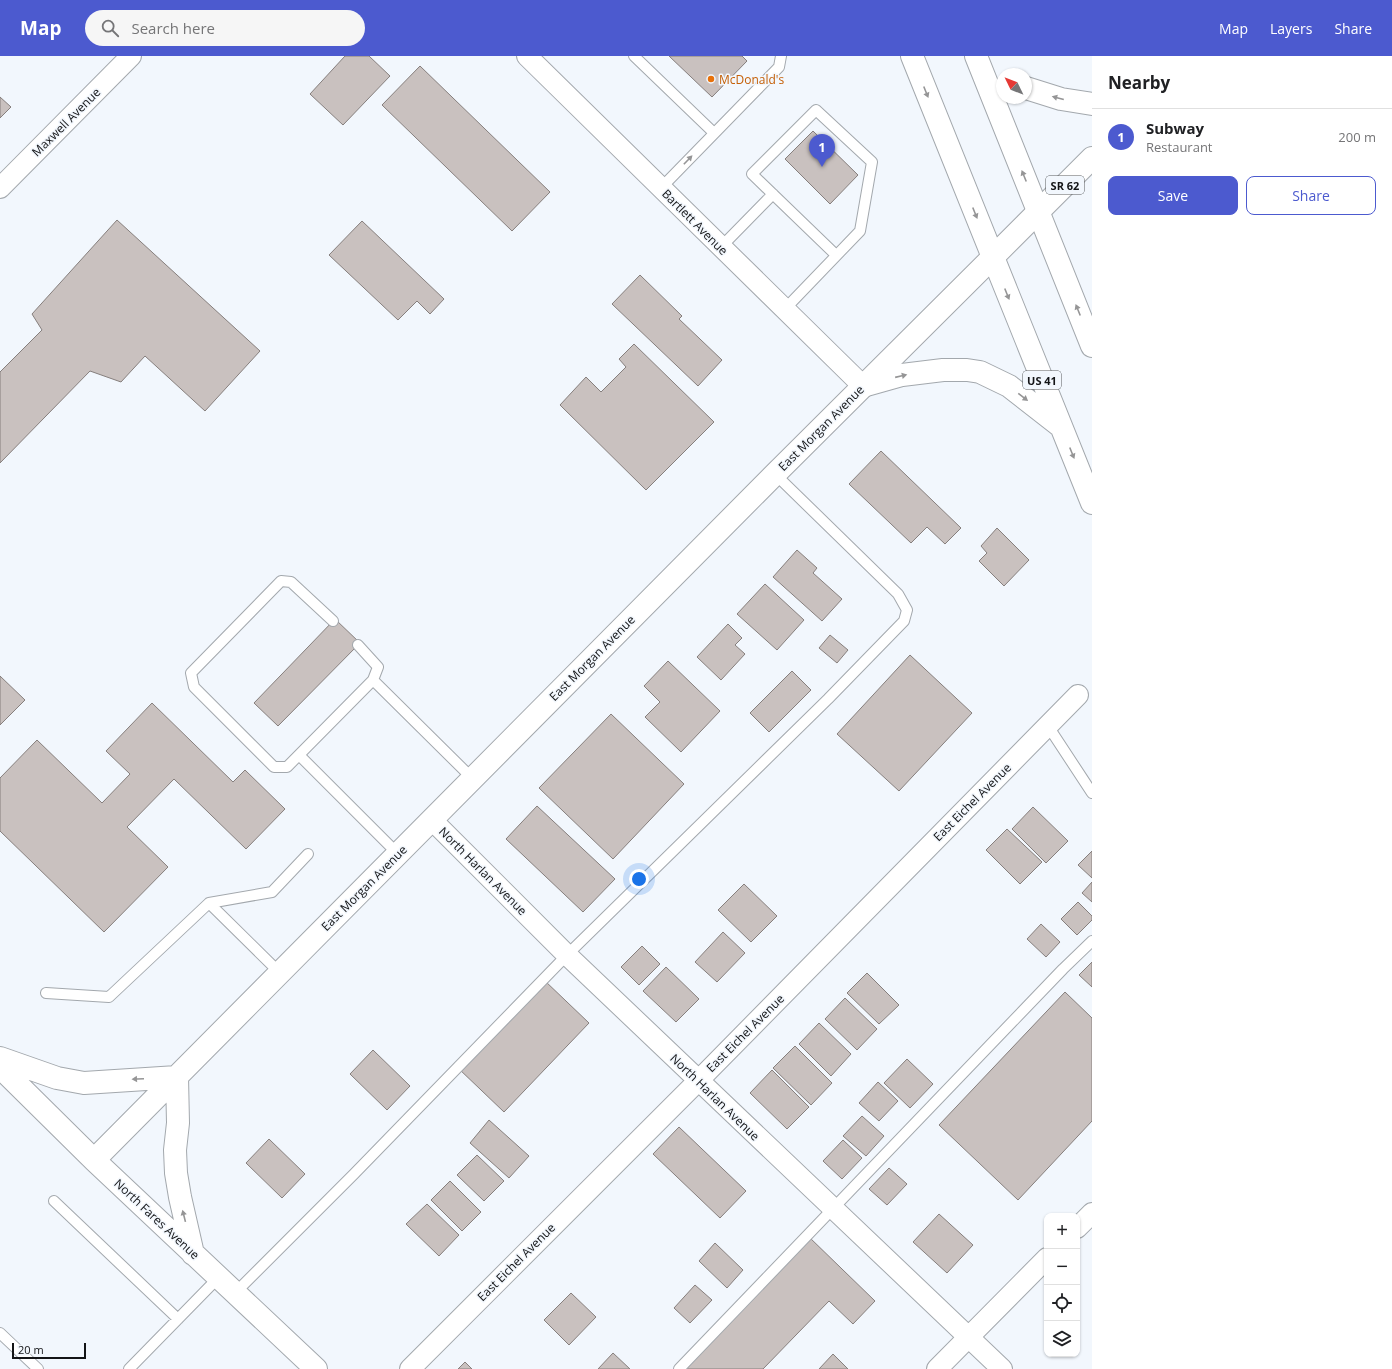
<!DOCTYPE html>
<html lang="en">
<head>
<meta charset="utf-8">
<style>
  :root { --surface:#fff; --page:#f6f6f6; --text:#202124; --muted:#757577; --line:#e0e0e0; --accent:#4c5acf }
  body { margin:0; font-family:"Open Sans",sans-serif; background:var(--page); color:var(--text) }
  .controls { position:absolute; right:12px; bottom:12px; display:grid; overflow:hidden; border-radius:8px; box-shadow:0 1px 3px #0004 }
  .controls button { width:36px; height:36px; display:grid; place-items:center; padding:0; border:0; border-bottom:1px solid var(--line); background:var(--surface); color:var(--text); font:20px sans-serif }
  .compass { position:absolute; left:996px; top:12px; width:36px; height:36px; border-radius:50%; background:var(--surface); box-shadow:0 1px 3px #0004; rotate:313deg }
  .scale { position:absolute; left:12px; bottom:10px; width:74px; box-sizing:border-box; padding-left:4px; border:2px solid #131416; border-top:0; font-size:11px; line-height:14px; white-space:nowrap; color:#131416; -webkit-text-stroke:3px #f2f7fd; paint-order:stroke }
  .you { position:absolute; left:639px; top:823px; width:14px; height:14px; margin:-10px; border:3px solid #fff; border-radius:50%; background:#1a73e8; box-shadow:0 0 0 6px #1a73e833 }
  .badge { display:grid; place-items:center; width:26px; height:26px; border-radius:50%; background:var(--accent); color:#fff; font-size:13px; font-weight:700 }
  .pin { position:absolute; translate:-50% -33px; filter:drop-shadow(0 1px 2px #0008) }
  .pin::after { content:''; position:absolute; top:21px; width:14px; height:12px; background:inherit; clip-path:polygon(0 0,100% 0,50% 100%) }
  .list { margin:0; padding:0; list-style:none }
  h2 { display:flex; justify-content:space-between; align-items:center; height:52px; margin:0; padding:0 16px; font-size:17px }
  h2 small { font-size:13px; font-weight:400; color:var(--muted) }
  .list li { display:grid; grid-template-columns:26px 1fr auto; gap:12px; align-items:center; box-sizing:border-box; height:56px; padding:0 16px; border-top:1px solid var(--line) }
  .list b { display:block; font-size:15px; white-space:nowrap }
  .list p { margin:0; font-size:13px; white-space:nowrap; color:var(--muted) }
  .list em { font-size:13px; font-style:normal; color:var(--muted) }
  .actions { display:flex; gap:8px; padding:12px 16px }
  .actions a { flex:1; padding:9px 0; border:1px solid var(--accent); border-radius:8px; text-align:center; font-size:14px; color:var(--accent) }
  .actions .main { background:var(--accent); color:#fff }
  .icon { flex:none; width:22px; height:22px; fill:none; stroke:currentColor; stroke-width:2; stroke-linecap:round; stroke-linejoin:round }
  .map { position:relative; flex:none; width:1092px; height:1313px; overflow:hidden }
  header { display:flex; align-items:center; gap:24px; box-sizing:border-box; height:56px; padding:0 20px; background:var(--accent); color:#fff }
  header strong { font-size:19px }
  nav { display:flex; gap:22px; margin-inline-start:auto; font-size:14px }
  .search { width:280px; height:36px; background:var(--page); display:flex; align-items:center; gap:10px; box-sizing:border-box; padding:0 14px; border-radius:22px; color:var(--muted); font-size:15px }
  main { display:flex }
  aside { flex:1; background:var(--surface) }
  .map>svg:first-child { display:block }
</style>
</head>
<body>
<header>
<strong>Map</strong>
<div class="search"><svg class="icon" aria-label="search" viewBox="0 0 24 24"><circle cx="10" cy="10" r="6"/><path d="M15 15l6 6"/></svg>Search here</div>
<nav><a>Map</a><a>Layers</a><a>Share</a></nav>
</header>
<main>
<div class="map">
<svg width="1092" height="1313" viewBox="0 0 1092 1313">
  <rect width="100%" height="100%" fill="#f2f7fd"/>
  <path fill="#c9c1bf" stroke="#867f7d" d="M345 0H369L390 20 343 69 310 38Z
    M669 0H742L747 5 712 41Z
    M420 10 550 136 512 175 382 49Z
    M0 41 11 51 0 62Z
    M813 75 858 119 830 148 785 103Z
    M117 164 260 295 205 355 145 300 121 326 90 315 0 407V316L42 274 32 258Z
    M362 165 444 243 430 258 417 245 398 264 329 199Z
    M640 219 682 260 679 263 722 304 698 330 612 248Z
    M634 288 714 366 646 434 560 349 586 321 601 336 626 311 619 303Z
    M881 395 961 472 945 488 927 471 911 487 849 428Z
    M997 472 1029 504 1004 530 979 505 987 497 981 490Z
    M797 494 817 512 813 517 842 543 822 565 773 521Z
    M765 528 804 564 777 594 737 558Z
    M335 563 360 587 278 670 254 647Z
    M728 568 742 582 735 589 745 598 721 624 697 601Z
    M830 579 848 594 837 607 819 592Z
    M910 599 972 657 899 735 837 678Z
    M668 605 720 655 681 696 645 661 660 646 644 630Z
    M792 615 811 634 769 676 750 657Z
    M0 620 25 644 0 669Z
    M152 647 233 726 245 714 285 753 246 793 174 723 127 771 168 811 104 876 0 775V722L37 684 102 747 130 718 106 695Z
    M611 658 684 728 613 803 539 732Z
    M537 750 615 823 583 856 506 783Z
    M1033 751 1068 785 1046 807 1012 773Z
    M1007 773 1042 806 1020 828 986 794Z
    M1092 795V822L1078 809Z
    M1092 826V846L1082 837Z
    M744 828 777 860 751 886 718 854Z
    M1078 846 1092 860V864L1077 879 1061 863Z
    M1041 868 1060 886 1046 901 1027 883Z
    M723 876 745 897 717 926 695 906Z
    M642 890 660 908 639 929 621 911Z
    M1092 906V931L1079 919Z
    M666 911 699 943 676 966 643 935Z
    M867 917 899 949 879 968 847 937Z
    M544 924 589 967 504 1056 458 1012Z
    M1065 936 1092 962V1065L1018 1144 939 1069Z
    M845 942 877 973 857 994 825 963Z
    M819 967 851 998 831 1020 799 988Z
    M795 990 832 1027 811 1049 773 1012Z
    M373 994 410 1030 387 1054 350 1018Z
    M907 1003 933 1028 910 1052 884 1027Z
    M772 1014 809 1051 787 1073 750 1037Z
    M878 1026 898 1045 879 1065 859 1047Z
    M862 1060 884 1080 866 1100 843 1080Z
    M489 1064 529 1100 509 1122 470 1087Z
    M679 1071 746 1135 720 1162 653 1098Z
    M269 1083 305 1118 282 1142 246 1107Z
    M843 1084 862 1102 842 1123 823 1105Z
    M477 1099 504 1125 484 1145 457 1119Z
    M889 1112 907 1128 887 1149 869 1133Z
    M450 1125 481 1156 462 1175 431 1144Z
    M427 1148 459 1179 439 1200 406 1168Z
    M939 1158 973 1189 947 1217 913 1186Z
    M808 1180 875 1245 853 1268 829 1245 763 1313H680Z
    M715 1187 743 1214 727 1232 699 1205Z
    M695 1229 712 1244 690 1267 674 1252Z
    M571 1237 596 1261 569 1289 544 1264Z
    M613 1297 630 1313H598Z
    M833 1298 848 1313H819Z
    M465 1306 472 1313H458Z"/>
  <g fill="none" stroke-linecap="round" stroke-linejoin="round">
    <defs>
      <path id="service" d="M634 0 714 77
        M661 132 779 11 781 0
        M721 191 773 138
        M784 254 860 175 872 106 816 54 752 118 836 199
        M333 565 291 526 281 525 191 617 194 631 274 711H287L373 624 473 723
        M358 589 378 611 373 624
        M1048 670 1092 737
        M299 699 398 798
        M209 847 272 836 308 798
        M46 937 109 941 209 847 280 917
        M54 1145 178 1263
        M235 1237 354 1118 567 899 828 643 904 565 907 554 898 538 775 418
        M0 1277 38 1313
        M129 1313 219 1221
        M679 1313 1063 913 1092 885"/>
      <path id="minor" d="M527 0 863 330
        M0 132 131 0
        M432 764 567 899 1002 1313
        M1077 1172 1092 1157
        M410 1313 698 1025 1078 639
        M937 1313 1047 1202"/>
      <path id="tertiary" d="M0 1002 57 1022 84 1027 177 1021 178 1067 175 1094 176 1117 180 1141 193 1198
        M0 1011 94 1104 316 1313
        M94 1104 775 418 993 201"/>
      <path id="primary" d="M993 201 1092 102"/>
      <path id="trunk" d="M912 0 1092 447
        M976 0 1092 290
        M1026 32 1061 43 1092 48
        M863 330 902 319 943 314H967L980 316 1009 330 1059 369"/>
    </defs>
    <use href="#service" stroke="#a3a8ad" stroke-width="12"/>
    <use href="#minor" stroke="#a3a8ad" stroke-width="22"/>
    <use href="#tertiary" stroke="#a3a8ad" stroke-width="24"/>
    <use href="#primary" stroke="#a3a8ad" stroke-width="24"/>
    <use href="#trunk" stroke="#a3a8ad" stroke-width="24"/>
    <use href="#service" stroke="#fff" stroke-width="10"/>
    <use href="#minor" stroke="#fff" stroke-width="20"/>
    <use href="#tertiary" stroke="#fff" stroke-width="22"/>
    <use href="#primary" stroke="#fff" stroke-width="22"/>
    <use href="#trunk" stroke="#fff" stroke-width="22"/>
  </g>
  <defs><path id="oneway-solid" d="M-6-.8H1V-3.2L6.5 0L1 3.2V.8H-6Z"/></defs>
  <g fill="#959596">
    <use href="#oneway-solid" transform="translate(926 36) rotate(68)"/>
    <use href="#oneway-solid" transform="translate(1058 42) rotate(-165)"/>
    <use href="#oneway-solid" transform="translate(688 104) rotate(-46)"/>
    <use href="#oneway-solid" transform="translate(1024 120) rotate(-112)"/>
    <use href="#oneway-solid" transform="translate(975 157) rotate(68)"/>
    <use href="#oneway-solid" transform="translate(1007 238) rotate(68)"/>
    <use href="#oneway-solid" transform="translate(1078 254) rotate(-112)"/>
    <use href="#oneway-solid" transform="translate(901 320) rotate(-13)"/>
    <use href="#oneway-solid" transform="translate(1023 341) rotate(38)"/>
    <use href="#oneway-solid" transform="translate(1072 397) rotate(68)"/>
    <use href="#oneway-solid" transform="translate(138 1023) rotate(177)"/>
    <use href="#oneway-solid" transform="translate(184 1160) rotate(-104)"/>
  </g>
  <circle fill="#e8710a" stroke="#f2f7fd" stroke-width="1.5" cx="711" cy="23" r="4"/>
  <g text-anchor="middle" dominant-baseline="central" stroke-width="3" stroke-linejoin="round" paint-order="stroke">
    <g fill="#f2f7fd" stroke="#56585b" stroke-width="1">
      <rect x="1046" y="120" width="38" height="18" rx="3"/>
      <rect x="1023" y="315" width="38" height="18" rx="3"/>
    </g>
    <g font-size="11" font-weight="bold" fill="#131416">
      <text x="1065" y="129">SR 62</text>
      <text x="1042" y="324">US 41</text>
    </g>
    <g font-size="12" fill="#c56008" stroke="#f2f7fd" text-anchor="start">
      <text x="719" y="23">McDonald's</text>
    </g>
    <g font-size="12" fill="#131416" stroke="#f2f7fd">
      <text transform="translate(66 66) rotate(-45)">Maxwell Avenue</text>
      <text transform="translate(695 166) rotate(45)">Bartlett Avenue</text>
      <text transform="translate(821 372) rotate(-45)">East Morgan Avenue</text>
      <text transform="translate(592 602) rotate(-45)">East Morgan Avenue</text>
      <text transform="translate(972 746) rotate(-45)">East Eichel Avenue</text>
      <text transform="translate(483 815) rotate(45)">North Harlan Avenue</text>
      <text transform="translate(364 832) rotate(-45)">East Morgan Avenue</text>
      <text transform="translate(745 977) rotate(-45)">East Eichel Avenue</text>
      <text transform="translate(715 1041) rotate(44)">North Harlan Avenue</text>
      <text transform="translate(157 1163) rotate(43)">North Fares Avenue</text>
      <text transform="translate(516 1206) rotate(-45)">East Eichel Avenue</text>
    </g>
  </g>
</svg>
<div class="controls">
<button>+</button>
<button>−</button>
<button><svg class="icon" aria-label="locate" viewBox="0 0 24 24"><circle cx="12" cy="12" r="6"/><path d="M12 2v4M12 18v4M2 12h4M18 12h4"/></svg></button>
<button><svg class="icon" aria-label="layers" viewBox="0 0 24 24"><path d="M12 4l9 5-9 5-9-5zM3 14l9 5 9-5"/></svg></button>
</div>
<svg class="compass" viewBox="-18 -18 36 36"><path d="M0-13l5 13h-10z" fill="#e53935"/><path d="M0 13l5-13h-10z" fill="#757577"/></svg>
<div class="scale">20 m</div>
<div class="you"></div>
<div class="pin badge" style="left:822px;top:111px">1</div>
</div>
<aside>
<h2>Nearby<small></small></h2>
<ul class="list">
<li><span class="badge">1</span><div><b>Subway</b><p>Restaurant</p></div><em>200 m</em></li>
</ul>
<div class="actions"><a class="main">Save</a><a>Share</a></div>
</aside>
</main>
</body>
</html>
